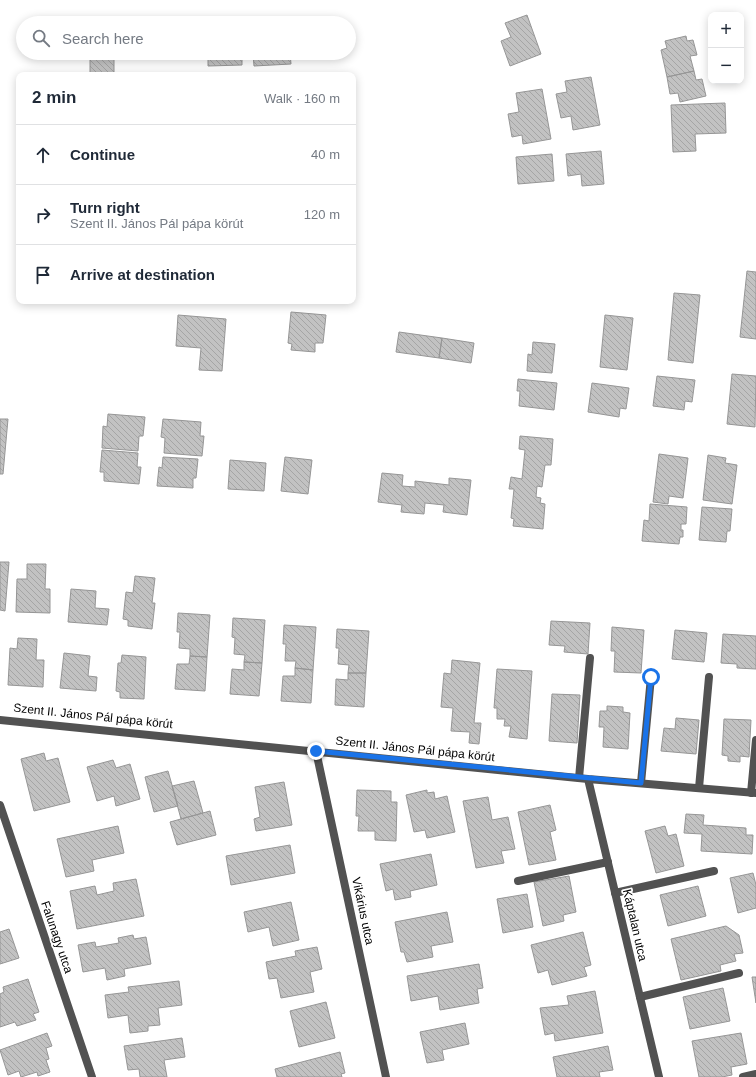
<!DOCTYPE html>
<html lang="en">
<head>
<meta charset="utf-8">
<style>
  :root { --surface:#fff; --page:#f6f6f7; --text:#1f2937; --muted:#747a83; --line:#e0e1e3 }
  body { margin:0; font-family:Arial,sans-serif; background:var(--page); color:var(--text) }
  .controls { position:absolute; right:12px; top:12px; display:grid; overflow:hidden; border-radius:8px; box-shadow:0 2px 10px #0003 }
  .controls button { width:36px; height:36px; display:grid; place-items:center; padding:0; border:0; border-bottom:1px solid var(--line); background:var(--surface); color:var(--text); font:20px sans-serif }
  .stop { position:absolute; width:12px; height:12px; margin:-9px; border:3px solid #1a73e8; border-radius:50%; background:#fff }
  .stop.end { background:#1a73e8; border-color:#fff; box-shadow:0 1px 4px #0008 }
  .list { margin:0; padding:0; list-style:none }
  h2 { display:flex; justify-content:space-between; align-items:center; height:52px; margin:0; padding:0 16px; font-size:17px }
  h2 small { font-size:13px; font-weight:400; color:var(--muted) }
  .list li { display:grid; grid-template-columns:26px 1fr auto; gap:12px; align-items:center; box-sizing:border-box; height:60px; padding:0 16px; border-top:1px solid var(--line) }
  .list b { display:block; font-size:15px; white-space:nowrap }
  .list p { margin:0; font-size:13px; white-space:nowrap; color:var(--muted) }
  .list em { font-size:13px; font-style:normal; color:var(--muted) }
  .icon { flex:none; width:22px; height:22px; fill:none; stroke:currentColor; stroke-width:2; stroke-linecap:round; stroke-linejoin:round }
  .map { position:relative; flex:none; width:756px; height:1077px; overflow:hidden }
  .search { position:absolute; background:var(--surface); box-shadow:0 2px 10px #0003; left:16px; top:16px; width:340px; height:44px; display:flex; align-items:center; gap:10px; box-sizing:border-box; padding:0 14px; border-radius:22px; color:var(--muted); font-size:15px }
  .panel { position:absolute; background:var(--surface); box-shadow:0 2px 10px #0003; left:16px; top:72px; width:340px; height:232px; border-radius:8px }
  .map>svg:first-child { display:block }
</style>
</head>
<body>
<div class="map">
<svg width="756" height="1077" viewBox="0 0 756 1077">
  <defs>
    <pattern id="building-back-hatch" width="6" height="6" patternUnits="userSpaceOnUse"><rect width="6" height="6" fill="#c2c2c2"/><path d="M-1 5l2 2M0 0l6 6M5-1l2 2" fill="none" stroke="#a5a5a5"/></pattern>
  </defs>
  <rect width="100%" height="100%" fill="#fff"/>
  <path fill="url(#building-back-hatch)" stroke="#969696" d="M527 15 541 54 510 66 501 41 511 37 505 23Z
    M686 36 687 41 693 40 697 55 690 56 694 71 667 77 661 50 667 48 665 41Z
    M90 53H114V75H90Z
    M208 53H242V65L208 66Z
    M253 53H290L291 64 254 66Z
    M694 71 696 80 702 79 706 96 680 102 678 93 670 94 667 77Z
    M591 77 600 125 573 130 571 116 561 118 556 94 567 92 565 81Z
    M542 89 551 139 523 144 522 135 512 137 508 114 519 112 516 93Z
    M725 103 726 133 695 134 696 151 673 152 671 105Z
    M601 151 604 184 582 186 581 174 568 176 566 154Z
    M552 154 554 181 518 184 516 157Z
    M747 271 756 272V339L740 337Z
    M674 293 700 295 693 363 668 360Z
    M291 312 326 315 323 343H315V352L291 350 292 344 288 343Z
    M178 315 226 319 222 371 199 370 201 348 176 346Z
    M605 315 633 318 627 370 600 367Z
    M399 332 442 338 439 358 396 352Z
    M442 338 474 343 471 363 439 358Z
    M533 342 555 344 552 373 527 371 528 354 532 355Z
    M732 374 756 376 755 427 727 424Z
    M657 376 695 380 692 402 685 401 684 410 653 406Z
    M518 379 557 383 554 410 519 406 520 391H517Z
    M592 383 629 388 626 409 620 408 619 417 588 412Z
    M108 414 145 417 143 436H139L138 451 102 448 103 426 107 427Z
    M0 419H8L3 474H0Z
    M163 419 201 422 200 436H204L202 456 164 453 165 438 161 437Z
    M520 436 553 439 551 465H545L542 487 537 486 536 497 541 498 540 503 545 504 543 529 513 526 514 519 511 518 514 489H509L511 477 522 479 525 450 519 449Z
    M102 450 138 453 137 467H141L139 484 104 481V472H100Z
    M659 454 688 458 683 498 669 496 668 504 653 502Z
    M708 455 726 458 725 463 737 465 732 504 703 500Z
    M163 457 198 459 196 478H193V488L157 486 159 467 162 468Z
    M285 457 312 460 308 494 281 491Z
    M230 460 266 463 264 491 228 489Z
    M382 473 403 475 402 486 415 487V481L449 485V478L471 480 467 515 443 512 444 505 425 503 424 514 401 512 402 505 378 502Z
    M650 504 687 507 686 524H681V530H683V537H680L679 544 642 541 644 520 649 521Z
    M702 507 732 509 730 531H727L726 542 699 540Z
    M0 562H9L5 611 0 610Z
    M27 564H46L45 589H50V613L16 612 17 579H27Z
    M135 576 155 578 152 603H155L152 629 128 626V620L123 619 126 592 133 593Z
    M71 589 96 591 95 608 109 609 107 625 68 622Z
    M178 613 210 615 207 657 190 656V649L179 648 180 632H177Z
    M233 618 265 620 262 663 244 662 245 655 234 654 235 638 232 637Z
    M551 621 590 623 588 654 564 652 565 646 549 645Z
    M284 625 316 627 313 670 295 668 296 661H285L286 644H283Z
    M612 627 644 630 641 673 614 672 615 651H611Z
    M337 629 369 631 366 673H348L349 665 338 664 339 648H336Z
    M675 630 707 633 704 662 672 659Z
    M723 634 756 636V669L737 668V664L721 663Z
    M18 638 37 639 36 660H44L43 687 8 685 10 648 17 649Z
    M64 653 90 656 88 676 97 677 96 691 60 688Z
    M122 655 146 657 144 699 120 698V692L116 691 118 663H121Z
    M190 656 207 657 205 691 175 689 177 664H189Z
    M452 660 480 663 474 723H481L479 744 469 743 470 732 451 731 453 708 441 707 444 673 451 674Z
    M244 662 262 663 259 696 230 694 232 669 244 670Z
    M295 668 313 670 311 703 281 701 283 676H295Z
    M497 669 532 671 527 739 509 737 511 726H504L505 719H497V708H494Z
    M348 673H366L364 707 335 705 336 679 348 680Z
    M552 694 580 695 577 743 549 741Z
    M607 706 623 707V712L630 713 628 749 603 747 604 727H599L600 711H607Z
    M676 718 699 720 696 754 661 751 664 728 675 729Z
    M724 719 751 720 749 757 740 756V762L728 761V756L722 755Z
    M44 753 46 761 58 758 70 802 34 811 21 759Z
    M113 760 116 768 130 764 140 799 116 806 114 796 97 801 87 767Z
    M168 771 178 806 154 812 145 777Z
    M194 781 203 813 181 819 172 786Z
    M284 782 292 825 256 831 254 819 260 817 255 787Z
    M357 790 391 791V802H397L396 841 375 840V831H358L359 816H356Z
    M427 790V793L434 792 435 799 447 796 455 832 427 838 425 830 414 832 406 795Z
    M488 797 492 820 508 817 515 849 501 851 504 863 476 868 463 801Z
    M550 805 556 830 550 832 556 860 529 865 518 812Z
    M210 811 216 835 177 845 170 822Z
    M686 814 704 815 703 825 746 828V835H753L752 854 701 851 702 834 684 833Z
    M118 826 124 853 92 860 94 871 66 877 57 839Z
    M665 826 668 836 676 834 684 866 656 873 645 831Z
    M290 845 295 873 231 885 226 856Z
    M431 854 437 885 410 891 411 897 395 900 393 889 386 891 380 864Z
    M753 873 756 885V908L738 913 730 878Z
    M569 876 576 912 563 915 564 921 543 926 534 882Z
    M136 879 144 916 77 929 70 891 95 886 97 895 114 891 113 883Z
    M698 886 706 916 668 926 660 895Z
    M527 894 533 927 503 933 497 899Z
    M291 902 299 940 273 946 269 927 248 932 244 912Z
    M447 912 453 942 431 946 433 957 407 962 404 952H401L395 922Z
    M726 926 739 935 743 953 734 954 736 961 720 965 721 971 681 980 671 939Z
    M9 929 19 958 0 964V932Z
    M583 932 591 965 584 967 587 976 552 985 548 970 538 973 531 945Z
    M133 935 134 939 146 937 151 964 124 969 125 976 107 980 105 968 83 972 78 945 95 942 96 947 119 943 118 938Z
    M317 947 322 969 310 972 314 992 281 998 277 978 269 979 266 962 296 956 295 951Z
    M479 964 483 988 477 989 479 1003 440 1010 438 996 411 1001 407 976Z
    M752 977H756V1003Z
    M28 979 39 1012 33 1014 36 1020 17 1026 15 1022 0 1027V994L4 992 3 987Z
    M179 981 182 1005 158 1008 160 1025 148 1026V1031L130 1033 128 1015 108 1018 105 995 129 992 128 987Z
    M723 988 730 1021 690 1029 683 997Z
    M595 991 603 1033 555 1041 554 1033 545 1035 540 1008 569 1005 567 996Z
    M326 1002 335 1038 299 1047 290 1011Z
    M465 1023 469 1044 442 1050 444 1060 427 1063 420 1032Z
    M47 1033 52 1046 46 1048 49 1059 46 1060 50 1072 38 1076 37 1072 21 1077 19 1071 8 1075 0 1050Z
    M741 1033 747 1064 731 1067 732 1075 722 1077H699L692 1041Z
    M182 1038 185 1057 164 1060 167 1077H140L139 1069 128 1070 124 1046Z
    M608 1046 613 1070 599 1072 600 1077H557L553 1057Z
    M340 1052 345 1073 341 1074 342 1077H277L275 1069Z"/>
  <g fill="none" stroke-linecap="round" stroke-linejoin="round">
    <path stroke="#525252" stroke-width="8" d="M579 778 590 658
      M641 783 651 677
      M699 788 709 677
      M751 793 756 740
      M518 881 608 862
      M615 893 714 871
      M640 997 739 973
      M743 1077 756 1074"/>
    <path stroke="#525252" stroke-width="8" d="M0 720 588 779 756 793
      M316 751 386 1077
      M588 779 659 1077
      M0 805 92 1077"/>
  </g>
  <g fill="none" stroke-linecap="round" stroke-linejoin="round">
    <path stroke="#1a73e8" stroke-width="5" d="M316 751 641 783 651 677"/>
  </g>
  <g text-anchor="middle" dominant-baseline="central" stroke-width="3.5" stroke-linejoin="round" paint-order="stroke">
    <g font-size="12" fill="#000" stroke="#fff">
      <text transform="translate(93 716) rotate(6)">Szent II. János Pál pápa körút</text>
      <text transform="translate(415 749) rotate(6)">Szent II. János Pál pápa körút</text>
      <text transform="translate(363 911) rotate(78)">Vikárius utca</text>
      <text transform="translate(635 925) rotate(77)">Káptalan utca</text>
      <text transform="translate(57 937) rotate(71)">Falunagy utca</text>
    </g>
  </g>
</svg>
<div class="controls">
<button>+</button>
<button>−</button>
</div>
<div class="stop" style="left:651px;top:677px"></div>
<div class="stop end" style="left:316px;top:751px"></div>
<div class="search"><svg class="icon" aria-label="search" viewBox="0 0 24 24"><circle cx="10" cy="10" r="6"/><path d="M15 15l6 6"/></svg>Search here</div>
<section class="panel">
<h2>2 min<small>Walk · 160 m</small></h2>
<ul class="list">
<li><svg class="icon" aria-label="ahead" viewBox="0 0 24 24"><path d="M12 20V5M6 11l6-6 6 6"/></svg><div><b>Continue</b></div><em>40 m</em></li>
<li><svg class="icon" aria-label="right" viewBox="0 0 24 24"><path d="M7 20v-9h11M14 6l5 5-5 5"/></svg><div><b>Turn right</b><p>Szent II. János Pál pápa körút</p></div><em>120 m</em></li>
<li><svg class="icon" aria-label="arrive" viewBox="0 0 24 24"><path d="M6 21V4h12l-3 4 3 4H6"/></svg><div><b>Arrive at destination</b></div></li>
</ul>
</section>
</div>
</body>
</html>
